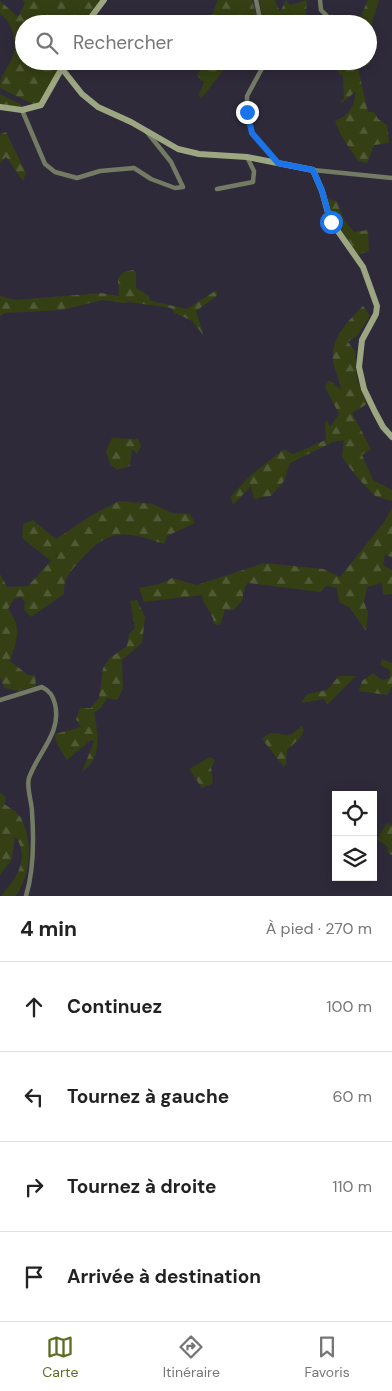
<!DOCTYPE html>
<html lang="fr">
<head>
<meta charset="utf-8">
<style>
  :root { --surface:#fff; --page:#f6f6f6; --text:#222; --muted:#767676; --line:#e0e0e0; --accent:#5d6d22 }
  body { margin:0; font-family:"DM Sans",sans-serif; background:var(--page); color:var(--text) }
  .controls { position:absolute; right:15px; bottom:15px; display:grid; overflow:hidden; border-radius:0px; box-shadow:0 2px 12px #0003 }
  .controls button { width:45px; height:45px; display:grid; place-items:center; padding:0; border:0; border-bottom:1px solid var(--line); background:var(--surface); color:var(--text); font:25px sans-serif }
  .stop { position:absolute; width:15px; height:15px; margin:-11px; border:4px solid #1a73e8; border-radius:50%; background:#fff }
  .stop.end { background:#1a73e8; border-color:#fff; box-shadow:0 1px 5px #0008 }
  .list { margin:0; padding:0; list-style:none }
  h2 { display:flex; justify-content:space-between; align-items:center; height:65px; margin:0; padding:0 20px; font-size:21px }
  h2 small { font-size:16px; font-weight:400; color:var(--muted) }
  .list li { display:grid; grid-template-columns:32px 1fr auto; gap:15px; align-items:center; box-sizing:border-box; height:90px; padding:0 20px; border-top:1px solid var(--line) }
  .list b { display:block; font-size:19px; white-space:nowrap }
  .list em { font-size:16px; font-style:normal; color:var(--muted) }
  .icon { flex:none; width:28px; height:28px; fill:none; stroke:currentColor; stroke-width:2; stroke-linecap:round; stroke-linejoin:round }
  .map { position:relative; flex:none; width:392px; height:896px; overflow:hidden }
  .search { position:absolute; background:var(--surface); box-shadow:0 2px 12px #0003; left:15px; right:15px; top:15px; height:55px; display:flex; align-items:center; gap:12px; box-sizing:border-box; padding:0 18px; border-radius:28px; color:var(--muted); font-size:19px }
  .sheet { height:425px; background:var(--surface) }
  nav { display:flex; justify-content:space-around; align-items:center; box-sizing:border-box; height:70px; border-top:1px solid var(--line); background:var(--surface); font-size:14px; color:var(--muted) }
  nav a { display:grid; justify-items:center; gap:2px }
  nav .on { color:var(--accent) }
  .map>svg:first-child { display:block }
</style>
</head>
<body>
<div class="map">
<svg width="392" height="896" viewBox="0 0 392 896">
  <defs>
    <pattern id="forest-firs" width="22" height="20" patternUnits="userSpaceOnUse" patternTransform="scale(1.25)"><rect width="22" height="20" fill="#343f14"/><path d="M5 1l3.5 6h-7zM16 11l3.5 6h-7z" fill="#515a36"/></pattern>
  </defs>
  <rect width="100%" height="100%" fill="#2f2a3a"/>
  <path fill="url(#forest-firs)" d="M22 0H102L84 24H24V61H64L40 103 35 105 0 88C0 74 9 68 13 56 18 42 12 21 0 14V1L18 17 25 3Z
    M218 0H252L259 24H208Z
    M259 0H275L280 12 286 0 290 5 307 0 305 24H264Z
    M368 0H379L372 22 373 28 368 30V24H357Z
    M368 39 370 64 358 68 368 112H374L378 119 387 125 389 143 374 145 367 163 358 161 342 137 335 121C350 115 354 106 356 91L342 103 340 102 344 98 343 77 328 61H368Z
    M204 61H223L226 67 201 99 199 95 204 82 197 76Z
    M0 94 22 105 21 109 0 106Z
    M6 132 26 173 23 181 6 157 0 163V134Z
    M327 199 336 201 345 221 354 232 368 230 369 251 358 255 331 216Z
    M133 270 136 272V288L148 295 151 301 187 309 217 290V296L196 311 204 336 192 321 175 313 171 308 129 302 124 303 103 300 61 310 5 313 0 316V296L15 300 101 293 119 296 118 278 124 272Z
    M363 306 370 316 357 336 348 342 355 351 357 380 367 404 352 413 371 449 362 455 373 480 392 490V501L375 496 356 476 342 457 344 440 333 442 290 463 284 481 271 496 261 497 254 500 251 486 233 505 231 496 252 474 284 449 292 454C305 451 313 444 326 440L325 423 327 420 330 427 339 414 325 387 329 380 341 390C340 379 334 370 333 360 331 337 349 320 363 306Z
    M112 438 138 439 141 446 137 454 132 449 130 466 117 470 110 464 106 451Z
    M119 501 153 504 172 513 190 514 195 523 167 536 164 544C123 530 108 528 78 563 69 573 63 580 64 594L31 617 24 610 25 602 21 597 14 599 8 609C23 629 17 639 10 661L28 675H35L36 686 18 691 4 688 0 677V574L7 587 28 586 51 561 22 538 23 524 33 520 56 539 92 515Z
    M392 508V557L385 555 383 565 392 570V594L383 595 382 583 367 587 364 602 368 613 366 631 350 608 339 602 337 588 326 586 320 592 247 583 243 594V599L234 610H225L220 625 214 624C213 611 203 607 202 595L144 602 139 588 160 584 172 578 197 585 264 563 323 569 340 577 385 521Z
    M137 600 145 617 142 643 122 660 123 689 117 700 107 698 101 708 94 713C98 734 103 757 82 772L94 741 91 740 67 760 56 742 55 734 81 727 76 719 80 708H91L99 698 103 668 110 658 127 646 129 634 135 628 130 601Z
    M382 659 392 663V687L387 695 359 691 362 681 373 673 382 680 390 678V670L380 665Z
    M339 676H356L327 705 324 699 301 703 307 694 327 690Z
    M302 726 304 730 301 737 287 750 286 764 284 767 262 739 270 733 290 735Z
    M210 757 215 760 211 767 213 783 202 788 189 769Z
    M0 793 6 797 4 804C10 808 20 814 22 820 33 843 31 876 15 896H1C16 879 31 858 15 836L12 859 0 875Z
    M387 823 392 825V855L388 853V847L377 839Z"/>
  <g fill="none" stroke-linecap="round" stroke-linejoin="round">
    <path stroke="#747b64" stroke-width="4.5" d="M256 0 261 24
      M320 0 321 10 327 16
      M266 61 247 96V112L252 133 278 163
      M22 110 45 164 55 172 77 178 100 171 134 168 151 179 175 188 183 187 171 162 147 132
      M313 170 392 178
      M217 189 253 182 254 171 247 157
      M0 700 42 687C50 691 53 696 55 704 62 733 38 752 29 778 26 787 32 802 32 812 34 840 34 870 26 896"/>
    <path stroke="#9ca782" stroke-width="6" d="M86 24 104 0
      M63 70 82 94 98 107 131 122 178 149 199 154 247 157 313 170 322 191 330 220 363 267 377 306 376 314 362 340 359 367 364 389 375 412 383 427 392 437
      M0 107 22 110 41 105 66 61"/>
  </g>
  <g fill="none" stroke-linecap="round" stroke-linejoin="round">
    <path stroke="#1a73e8" stroke-width="6" d="M247 112 252 133 278 163 313 170 322 191 331 222"/>
  </g>
</svg>
<div class="controls">
<button><svg class="icon" aria-label="locate" viewBox="0 0 24 24"><circle cx="12" cy="12" r="6"/><path d="M12 2v4M12 18v4M2 12h4M18 12h4"/></svg></button>
<button><svg class="icon" aria-label="layers" viewBox="0 0 24 24"><path d="M12 4l9 5-9 5-9-5zM3 14l9 5 9-5"/></svg></button>
</div>
<div class="stop" style="left:331px;top:222px"></div>
<div class="stop end" style="left:247px;top:112px"></div>
<div class="search"><svg class="icon" aria-label="search" viewBox="0 0 24 24"><circle cx="10" cy="10" r="6"/><path d="M15 15l6 6"/></svg>Rechercher</div>
</div>
<section class="sheet">
<h2>4 min<small>À pied · 270 m</small></h2>
<ul class="list">
<li><svg class="icon" aria-label="ahead" viewBox="0 0 24 24"><path d="M12 20V5M6 11l6-6 6 6"/></svg><div><b>Continuez</b></div><em>100 m</em></li>
<li><svg class="icon" aria-label="left" viewBox="0 0 24 24"><path d="M17 20v-9H6M10 6l-5 5 5 5"/></svg><div><b>Tournez à gauche</b></div><em>60 m</em></li>
<li><svg class="icon" aria-label="right" viewBox="0 0 24 24"><path d="M7 20v-9h11M14 6l5 5-5 5"/></svg><div><b>Tournez à droite</b></div><em>110 m</em></li>
<li><svg class="icon" aria-label="arrive" viewBox="0 0 24 24"><path d="M6 21V4h12l-3 4 3 4H6"/></svg><div><b>Arrivée à destination</b></div></li>
</ul>
</section>
<nav>
<a class="on"><svg class="icon" aria-label="map" viewBox="0 0 24 24"><path d="M3 6l6-2 6 2 6-2v14l-6 2-6-2-6 2zM9 4v14M15 6v14"/></svg>Carte</a>
<a><svg class="icon" aria-label="directions" viewBox="0 0 24 24"><path d="M12 3l9 9-9 9-9-9zM9 14v-3h6M13 9l2 2-2 2"/></svg>Itinéraire</a>
<a><svg class="icon" aria-label="saved" viewBox="0 0 24 24"><path d="M7 4h10v16l-5-4-5 4z"/></svg>Favoris</a>
</nav>
</body>
</html>
